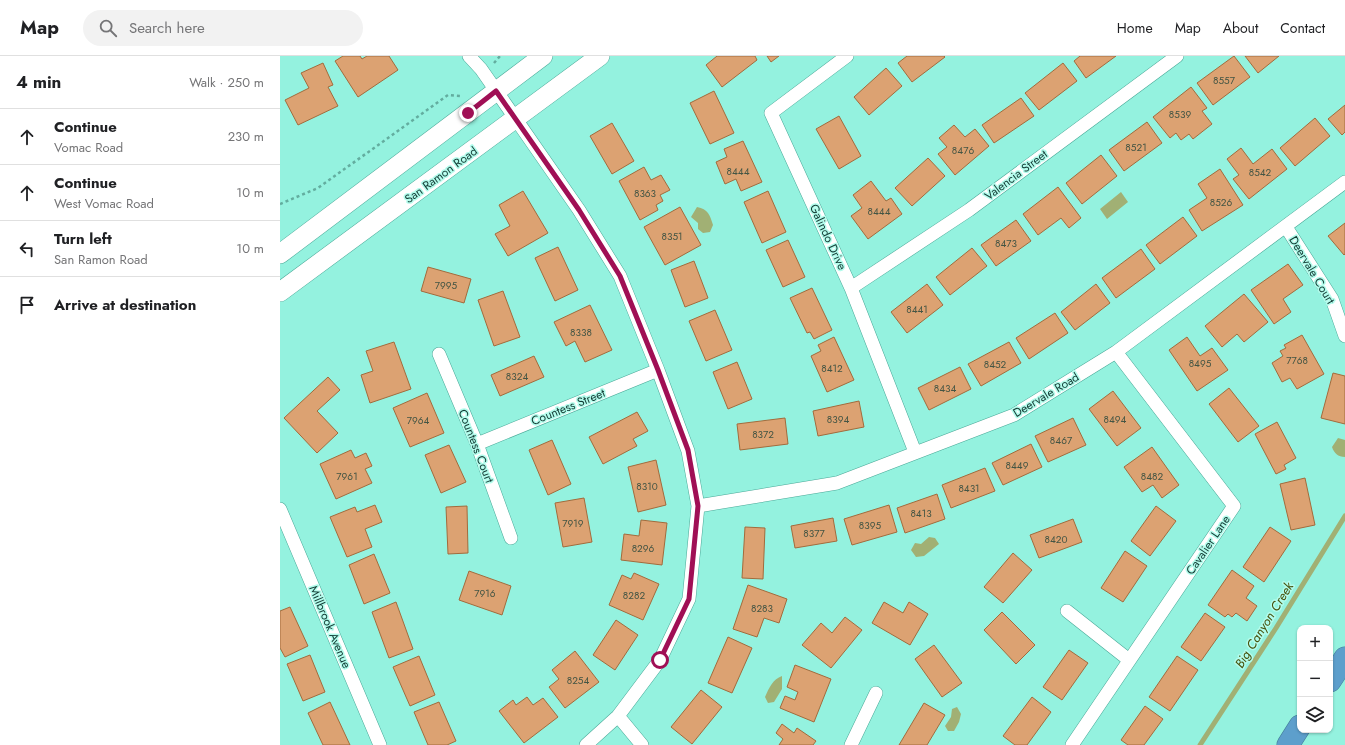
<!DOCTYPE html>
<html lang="en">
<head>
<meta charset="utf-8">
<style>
  :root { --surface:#fff; --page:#f2f2f2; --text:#202124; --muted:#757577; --line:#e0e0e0 }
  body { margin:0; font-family:Jost,sans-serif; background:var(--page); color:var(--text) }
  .controls { position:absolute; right:12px; bottom:12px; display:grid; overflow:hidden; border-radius:8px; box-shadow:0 1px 3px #0004 }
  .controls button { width:36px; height:36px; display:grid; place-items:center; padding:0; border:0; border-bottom:1px solid var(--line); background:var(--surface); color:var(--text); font:20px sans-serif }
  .stop { position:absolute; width:12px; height:12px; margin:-9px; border:3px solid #a00f55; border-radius:50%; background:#fff }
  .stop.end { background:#a00f55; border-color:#fff; box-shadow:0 1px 4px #0008 }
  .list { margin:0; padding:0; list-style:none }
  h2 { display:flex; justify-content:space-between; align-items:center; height:52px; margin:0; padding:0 16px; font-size:17px }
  h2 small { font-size:13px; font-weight:400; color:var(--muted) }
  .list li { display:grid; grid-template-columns:26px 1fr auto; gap:12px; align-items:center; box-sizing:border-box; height:56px; padding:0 16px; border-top:1px solid var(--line) }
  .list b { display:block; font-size:15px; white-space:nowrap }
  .list p { margin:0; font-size:13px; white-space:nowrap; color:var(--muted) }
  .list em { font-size:13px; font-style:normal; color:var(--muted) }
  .icon { flex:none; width:22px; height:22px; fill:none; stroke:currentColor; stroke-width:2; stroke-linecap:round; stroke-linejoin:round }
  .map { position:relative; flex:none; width:1065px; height:689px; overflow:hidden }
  header { display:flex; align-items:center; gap:24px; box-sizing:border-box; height:56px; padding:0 20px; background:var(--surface); border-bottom:1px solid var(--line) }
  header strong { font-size:19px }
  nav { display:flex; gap:22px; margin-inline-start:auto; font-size:14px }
  .search { width:280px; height:36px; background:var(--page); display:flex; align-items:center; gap:10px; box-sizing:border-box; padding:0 14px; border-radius:22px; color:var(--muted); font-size:15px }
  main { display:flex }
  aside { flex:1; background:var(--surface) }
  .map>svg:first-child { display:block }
</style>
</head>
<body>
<header>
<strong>Map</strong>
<div class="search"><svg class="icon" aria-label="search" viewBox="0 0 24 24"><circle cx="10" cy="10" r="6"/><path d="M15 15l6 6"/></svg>Search here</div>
<nav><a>Home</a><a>Map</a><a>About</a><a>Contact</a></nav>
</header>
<main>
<aside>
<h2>4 min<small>Walk · 250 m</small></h2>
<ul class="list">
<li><svg class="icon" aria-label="ahead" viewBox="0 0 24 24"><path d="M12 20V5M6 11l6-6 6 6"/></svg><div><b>Continue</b><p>Vomac Road</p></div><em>230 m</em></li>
<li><svg class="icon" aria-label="ahead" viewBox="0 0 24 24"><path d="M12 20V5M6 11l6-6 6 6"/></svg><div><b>Continue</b><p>West Vomac Road</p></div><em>10 m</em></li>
<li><svg class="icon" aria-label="left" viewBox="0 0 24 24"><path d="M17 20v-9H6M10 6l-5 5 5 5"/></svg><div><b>Turn left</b><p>San Ramon Road</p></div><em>10 m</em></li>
<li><svg class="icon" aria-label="arrive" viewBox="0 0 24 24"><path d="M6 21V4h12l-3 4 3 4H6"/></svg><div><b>Arrive at destination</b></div></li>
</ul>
</aside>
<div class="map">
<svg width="1065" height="689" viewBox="0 0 1065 689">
  <rect width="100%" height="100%" fill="#94f2df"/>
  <path fill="#a1b074" d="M841 136 848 146 827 163 820 153Z
    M417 151C428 153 430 159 433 169L430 176 423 177 418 173V167L411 161Z
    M1058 382 1065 384V401C1058 401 1054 397 1052 391Z
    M649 481 655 482 659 488 644 500 636 501 631 494 635 487 641 488Z
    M502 620V633L494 646 488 647 485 641C489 632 493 623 502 620Z
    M677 651 681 658 679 666 674 675H668L665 670 671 661 672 653Z"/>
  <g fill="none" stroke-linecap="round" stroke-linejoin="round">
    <path stroke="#a1b074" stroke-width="5" d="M920 689 996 572 1065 460"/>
  </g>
  <path fill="#dca272" stroke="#a26b3c" d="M63 0H80L82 3 87 0H109L118 14 78 41 55 5Z
    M437 0H475L477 4 442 31 426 9Z
    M487 0H499L491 6Z
    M627 0H664L665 1 632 26 618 7Z
    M800 0H836L806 22 794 5Z
    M954 0 970 21 933 49 917 27Z
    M965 0H999L978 17Z
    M43 7 53 29 48 31 58 50 18 69 5 44 29 32 21 17Z
    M783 7 797 25 759 54 745 37Z
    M606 12 622 30 589 59 574 41Z
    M911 31 927 52 922 55 932 68 913 83 909 78 901 84 896 77 890 82 873 61Z
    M434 35 454 77 430 88 410 47Z
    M741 42 754 60 714 87 702 69Z
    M1065 49V76L1062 79 1048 63Z
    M559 60 581 100 559 113 536 73Z
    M1035 62 1050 80 1015 110 1000 92Z
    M867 66 882 87 844 115 829 94Z
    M332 67 354 105 332 118 310 80Z
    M674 69 685 81 695 73 709 90 675 119 658 98 667 91 659 82Z
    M463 85 482 126 461 135 456 123 445 128 436 106 447 101 444 93Z
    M961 92 973 108 992 93 1007 113 969 143 953 123 959 119 947 103Z
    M821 99 837 120 802 148 786 127Z
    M648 102 665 120 632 150 615 132Z
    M364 111 371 124 381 119 390 134 380 139 383 145 376 149 378 154 360 164 339 125Z
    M940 113 963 149 922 175 909 154 927 142 918 128Z
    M591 125 606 145 611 142 622 158 588 183 571 160 582 152 573 139Z
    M778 131 801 162 789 172 781 162 758 179 743 158Z
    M243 135 268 177 228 200 215 178 230 170 219 149Z
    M488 135 506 176 482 187 464 146Z
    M400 151 421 189 385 209 364 171Z
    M903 161 917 180 880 208 866 189Z
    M736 164 751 185 716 210 701 189Z
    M1065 167V198L1064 199 1048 180Z
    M508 184 525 221 503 231 486 194Z
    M278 191 298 234 275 245 255 202Z
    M692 192 707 210 670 239 656 221Z
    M861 193 875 213 836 242 822 222Z
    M414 205 428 242 405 251 391 214Z
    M1008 208 1023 229 1003 243 1011 256 994 268 971 234Z
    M148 211 191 223 184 247 141 235Z
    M647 228 663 249 627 277 611 256Z
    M816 228 830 247 795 274 781 256Z
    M532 232 552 274 534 283 530 276 527 277 510 242Z
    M223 235 240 281 214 290 198 244Z
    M964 238 988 266 964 286 957 278 942 291 925 270Z
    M310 249 332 294 305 306 295 285 286 290 274 266Z
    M435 254 452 294 426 305 409 265Z
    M775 257 788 277 749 303 736 282Z
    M1022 279 1044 318 1017 333 1010 322 1002 326 992 307 1003 300 1000 295 1006 292 1004 289Z
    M554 281 574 324 547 336 531 300 541 295 538 289Z
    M907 281 920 300 932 292 948 314 917 335 889 294Z
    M114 286 131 333 90 347 81 319 93 315 86 295Z
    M729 286 741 307 701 330 688 308Z
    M254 300 264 321 220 340 211 319Z
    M457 306 472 343 448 353 433 316Z
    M680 311 691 333 649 354 638 332Z
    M1053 317 1065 320V368L1041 362Z
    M48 321 60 334 37 355 58 377 37 397 4 362Z
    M949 332 979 370 958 386 929 348Z
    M833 335 861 372 837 390 809 353Z
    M147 337 164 377 130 391 113 352Z
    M579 345 584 371 538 380 533 355Z
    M357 356 368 375 353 383 357 390 323 408 309 381Z
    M505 362 508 388 460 394 457 368Z
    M793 362 806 389 768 406 755 380Z
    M997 366 1016 402 1004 409 1006 413 996 418 975 378Z
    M272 384 291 428 268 439 249 394Z
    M751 388 762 411 723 429 712 407Z
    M169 389 186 426 161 437 145 399Z
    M872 391 899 429 882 442 873 429 862 436 844 411Z
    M71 394 75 402 86 397 92 410 85 413 92 427 56 443 40 408Z
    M376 404 386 449 358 456 348 411Z
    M705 412 715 435 671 452 662 429Z
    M1025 422 1035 469 1011 474 1000 428Z
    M657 438 665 463 625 477 617 452Z
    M304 442 312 486 283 491 275 447Z
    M95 449 102 466 85 473 92 491 67 501 50 461 75 451 77 456Z
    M609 449 617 476 572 489 564 463Z
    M187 450 188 497 168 498 166 451Z
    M876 450 896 465 870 500 851 485Z
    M553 462 557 485 515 492 511 470Z
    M793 463 802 486 759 502 750 479Z
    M361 464 387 467 382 509 341 504 344 478 359 480Z
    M465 471 485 472 483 523 462 522Z
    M990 471 1011 485 984 526 963 511Z
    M845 495 867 510 843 546 821 532Z
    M733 497 752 514 723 547 704 531Z
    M94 498 110 537 84 548 69 509Z
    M952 514 974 530 966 542 977 550 967 565 956 557 952 561 948 558 945 561 928 549Z
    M189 515 231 530 222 559 179 544Z
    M354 517 379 528 363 564 329 549 342 519 351 523Z
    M468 529 507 543 499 567 484 562 477 581 453 573Z
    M116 546 133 593 109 602 92 556Z
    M604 546 623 557 629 546 648 558 630 589 592 567Z
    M10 551 28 590 5 601 0 592V555Z
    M722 556 755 589 736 608 704 574Z
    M925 557 945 571 921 605 901 591Z
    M565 561 582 574 551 612 522 589 541 567 552 577Z
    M336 564 358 579 335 614 313 599Z
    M448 581 472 592 452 637 428 627Z
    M654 589 682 627 662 641 635 603Z
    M789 594 808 607 782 644 763 631Z
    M295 595 319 626 285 652 269 631 279 623 272 614Z
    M30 599 45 636 23 645 7 608Z
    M139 600 155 639 130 650 113 611Z
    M897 600 918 614 890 655 869 641Z
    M515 609 551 623 534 666 500 652 505 640 515 644 518 636 507 631Z
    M421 634 442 651 412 688 391 671Z
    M247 641 253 649 263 642 278 661 244 687 219 655 233 644 236 649Z
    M752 641 771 656 747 689H735L723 680Z
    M50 646 70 689H43L28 657Z
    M159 646 176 685 167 689H148L134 656Z
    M644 647 665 659 647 689H619Z
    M865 650 883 663 864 689H848L841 684Z
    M502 668 514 677 517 672 536 685 533 689H499L503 683 496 677Z"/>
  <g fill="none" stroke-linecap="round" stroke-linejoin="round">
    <defs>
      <path id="minor" d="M189 0 201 13 299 154 340 220 378 314 408 395 418 450 409 543 380 604 338 660 306 689
        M567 0 491 57 571 232 635 396
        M1006 171 1052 243 1065 280
        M571 232 689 154 897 0
        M159 298 197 388 231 482
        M197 388 378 314
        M418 450 557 427 734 359 836 296 1065 126
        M0 453 100 689
        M787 555 849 604
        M338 660 362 689
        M571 689 596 637
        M792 689 954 450 836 296"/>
      <path id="secondary" d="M0 198 263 0
        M0 236 320 0"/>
      <path id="motorway" d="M1050 625 1065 602
        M1008 689 1020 670"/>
    </defs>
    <use href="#minor" stroke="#49a897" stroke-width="14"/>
    <use href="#secondary" stroke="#49a897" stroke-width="20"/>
    <use href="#motorway" stroke="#437c97" stroke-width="23"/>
    <path stroke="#63ad9f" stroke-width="2.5" stroke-dasharray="3 3" stroke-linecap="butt" d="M214 7 220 0
      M0 148 38 132 168 39 180 40"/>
    <use href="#minor" stroke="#fff" stroke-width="13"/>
    <use href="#secondary" stroke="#fff" stroke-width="19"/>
    <use href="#motorway" stroke="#5d9fcc" stroke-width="22"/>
  </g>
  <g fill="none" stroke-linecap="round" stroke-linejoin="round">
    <path stroke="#a00f55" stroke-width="5" d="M188 57 216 35 299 154 340 220 378 314 408 394 418 450 409 543 380 604"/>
  </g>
  <g text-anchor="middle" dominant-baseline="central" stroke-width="3" stroke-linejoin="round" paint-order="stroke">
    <g font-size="10" fill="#454">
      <text x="944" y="24">8557</text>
      <text x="900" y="58">8539</text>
      <text x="856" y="91">8521</text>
      <text x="683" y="94">8476</text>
      <text x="458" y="115">8444</text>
      <text x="980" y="116">8542</text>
      <text x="365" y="137">8363</text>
      <text x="941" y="146">8526</text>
      <text x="599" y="155">8444</text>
      <text x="392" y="180">8351</text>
      <text x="726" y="187">8473</text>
      <text x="166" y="229">7995</text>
      <text x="637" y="253">8441</text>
      <text x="301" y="276">8338</text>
      <text x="1017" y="304">7768</text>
      <text x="920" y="307">8495</text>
      <text x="715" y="308">8452</text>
      <text x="552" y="312">8412</text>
      <text x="237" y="320">8324</text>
      <text x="665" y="332">8434</text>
      <text x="558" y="363">8394</text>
      <text x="835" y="363">8494</text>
      <text x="138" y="364">7964</text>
      <text x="483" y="378">8372</text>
      <text x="781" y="384">8467</text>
      <text x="737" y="409">8449</text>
      <text x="67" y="420">7961</text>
      <text x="872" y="420">8482</text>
      <text x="367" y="430">8310</text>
      <text x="689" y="432">8431</text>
      <text x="641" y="457">8413</text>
      <text x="293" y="467">7919</text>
      <text x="590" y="469">8395</text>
      <text x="534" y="477">8377</text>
      <text x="776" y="483">8420</text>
      <text x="363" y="492">8296</text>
      <text x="205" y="537">7916</text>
      <text x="354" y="539">8282</text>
      <text x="482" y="552">8283</text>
      <text x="298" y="624">8254</text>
    </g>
    <g font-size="12" fill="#123b34" stroke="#b3fcec">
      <text transform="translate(161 119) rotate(-36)">San Ramon Road</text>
      <text transform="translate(736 119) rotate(-37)">Valencia Street</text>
      <text transform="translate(548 181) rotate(65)">Galindo Drive</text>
      <text transform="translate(1032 214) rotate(59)">Deervale Court</text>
      <text transform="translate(766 339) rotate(-31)">Deervale Road</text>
      <text transform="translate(288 351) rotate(-22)">Countess Street</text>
      <text transform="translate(196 390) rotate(69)">Countess Court</text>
      <text transform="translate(928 489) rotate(-56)">Cavalier Lane</text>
      <text transform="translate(50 571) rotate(67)">Millbrook Avenue</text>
    </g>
    <g font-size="13" font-style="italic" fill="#46520d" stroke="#b3fcec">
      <text transform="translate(984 569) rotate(-58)">Big Canyon Creek</text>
    </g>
  </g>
</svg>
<div class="controls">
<button>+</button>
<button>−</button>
<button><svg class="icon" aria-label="layers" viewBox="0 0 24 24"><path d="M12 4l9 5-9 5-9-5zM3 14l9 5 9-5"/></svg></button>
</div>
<div class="stop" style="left:380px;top:604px"></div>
<div class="stop end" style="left:188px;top:57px"></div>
</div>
</main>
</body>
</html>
